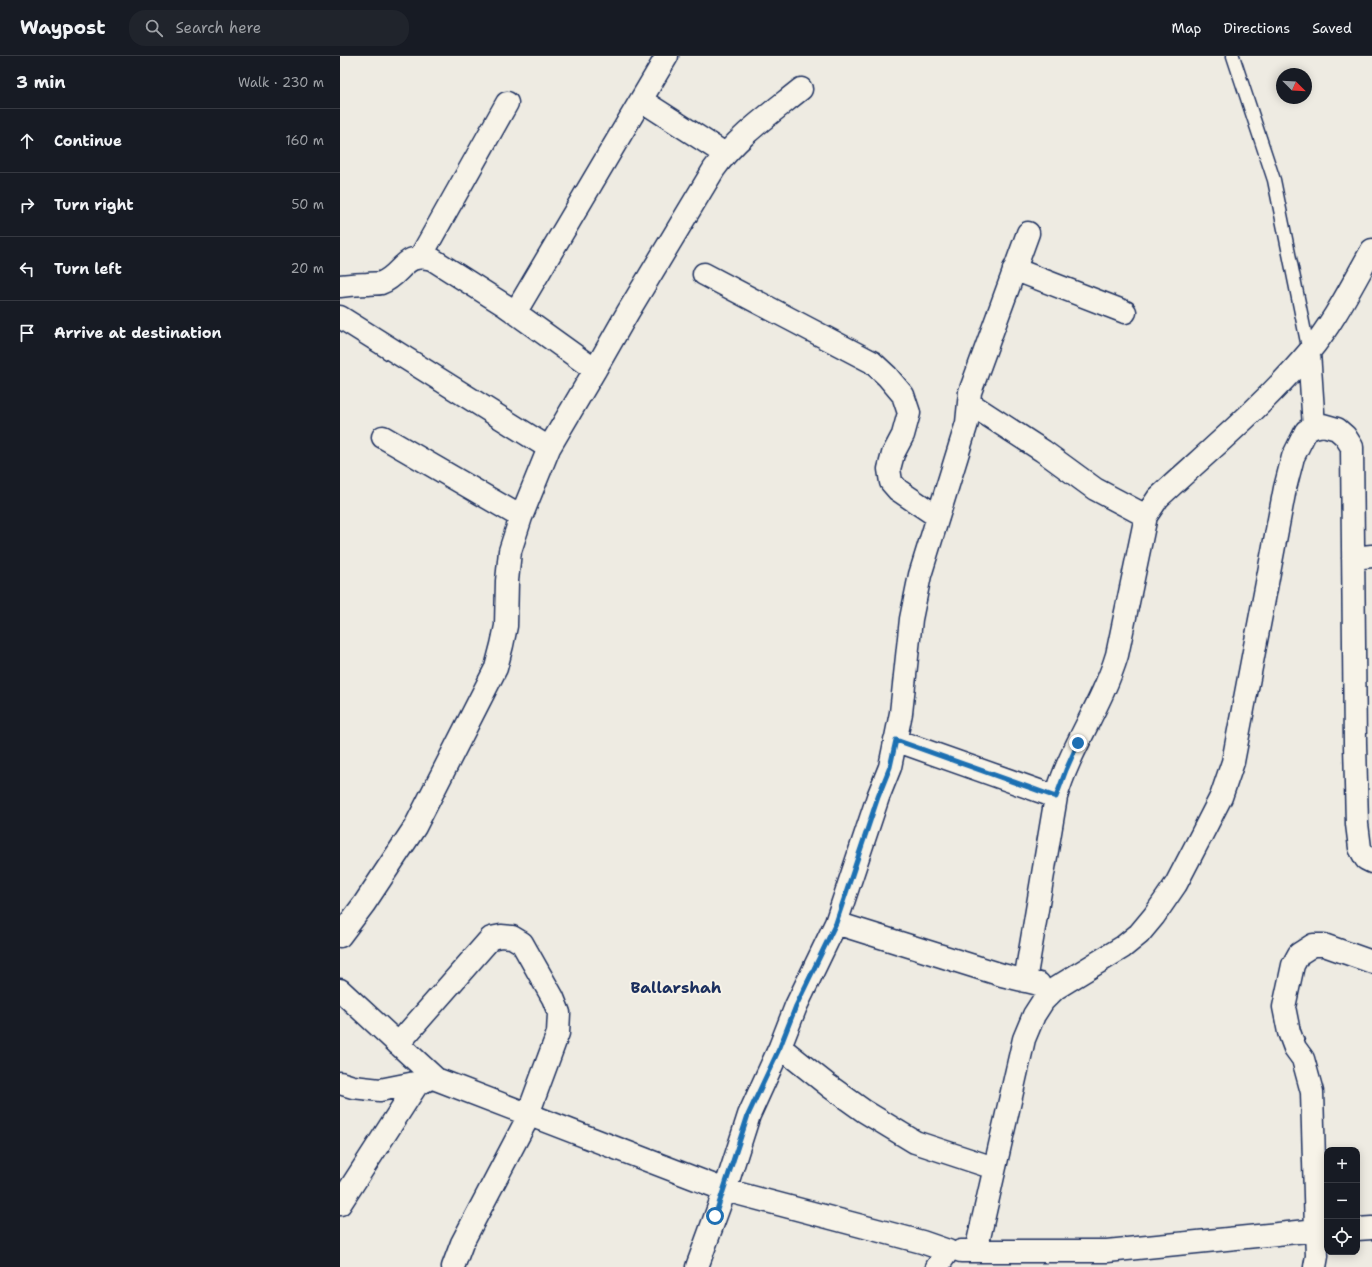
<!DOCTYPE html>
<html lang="en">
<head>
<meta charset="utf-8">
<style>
  :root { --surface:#171b24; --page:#20242c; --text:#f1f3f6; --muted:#9ea1a6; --line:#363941 }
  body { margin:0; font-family:"Shantell Sans",sans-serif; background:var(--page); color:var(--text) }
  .controls { position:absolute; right:12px; bottom:12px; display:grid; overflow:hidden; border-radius:8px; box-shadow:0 2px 10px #0003 }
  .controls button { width:36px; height:36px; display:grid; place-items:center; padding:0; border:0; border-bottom:1px solid var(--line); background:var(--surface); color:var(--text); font:20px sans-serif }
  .compass { position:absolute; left:936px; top:12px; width:36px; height:36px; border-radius:50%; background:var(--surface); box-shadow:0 2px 10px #0003; rotate:114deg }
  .stop { position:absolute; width:12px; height:12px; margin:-9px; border:3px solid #1f6fb2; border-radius:50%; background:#fff }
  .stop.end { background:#1f6fb2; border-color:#fff; box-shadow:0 1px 4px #0008 }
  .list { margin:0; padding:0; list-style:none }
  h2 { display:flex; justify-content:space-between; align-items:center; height:52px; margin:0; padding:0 16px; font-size:17px }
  h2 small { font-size:13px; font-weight:400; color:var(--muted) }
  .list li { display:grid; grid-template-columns:26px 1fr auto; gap:12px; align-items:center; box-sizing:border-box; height:64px; padding:0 16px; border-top:1px solid var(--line) }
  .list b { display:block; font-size:15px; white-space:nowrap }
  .list em { font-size:13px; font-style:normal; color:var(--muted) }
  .icon { flex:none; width:22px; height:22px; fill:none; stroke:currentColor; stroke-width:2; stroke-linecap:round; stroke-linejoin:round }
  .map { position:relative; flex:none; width:1032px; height:1211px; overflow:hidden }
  header { display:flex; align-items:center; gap:24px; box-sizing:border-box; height:56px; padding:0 20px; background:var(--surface); border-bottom:1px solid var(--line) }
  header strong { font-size:19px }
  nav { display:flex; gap:22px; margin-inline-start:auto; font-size:14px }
  .search { width:280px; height:36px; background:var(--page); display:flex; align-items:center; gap:10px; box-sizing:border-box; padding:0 14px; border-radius:16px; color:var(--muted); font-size:15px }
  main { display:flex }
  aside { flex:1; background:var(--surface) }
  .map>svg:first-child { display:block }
</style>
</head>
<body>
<header>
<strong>Waypost</strong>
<div class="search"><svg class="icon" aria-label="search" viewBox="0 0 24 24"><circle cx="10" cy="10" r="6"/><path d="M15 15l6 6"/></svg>Search here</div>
<nav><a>Map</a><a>Directions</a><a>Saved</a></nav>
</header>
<main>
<aside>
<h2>3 min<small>Walk · 230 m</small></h2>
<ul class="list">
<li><svg class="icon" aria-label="ahead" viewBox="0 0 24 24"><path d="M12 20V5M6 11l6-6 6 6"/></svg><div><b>Continue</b></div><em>160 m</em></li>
<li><svg class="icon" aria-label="right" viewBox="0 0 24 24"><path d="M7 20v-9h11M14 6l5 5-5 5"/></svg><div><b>Turn right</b></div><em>50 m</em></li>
<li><svg class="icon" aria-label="left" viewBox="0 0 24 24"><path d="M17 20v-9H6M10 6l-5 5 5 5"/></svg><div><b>Turn left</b></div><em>20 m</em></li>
<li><svg class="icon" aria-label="arrive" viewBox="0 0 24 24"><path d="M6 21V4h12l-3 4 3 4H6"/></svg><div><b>Arrive at destination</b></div></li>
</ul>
</aside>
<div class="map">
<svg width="1032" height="1211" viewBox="0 0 1032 1211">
  <rect width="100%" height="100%" fill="#eeebe2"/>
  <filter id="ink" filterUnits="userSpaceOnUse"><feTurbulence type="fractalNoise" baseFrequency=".025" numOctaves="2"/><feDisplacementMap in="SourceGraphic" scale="8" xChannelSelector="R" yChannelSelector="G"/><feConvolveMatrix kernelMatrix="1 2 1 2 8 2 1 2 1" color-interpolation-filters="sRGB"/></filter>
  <g filter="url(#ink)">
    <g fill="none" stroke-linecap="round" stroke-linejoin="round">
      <defs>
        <path id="lane" d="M893 0 934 124 969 296"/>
        <path id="street" d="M301 44 385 98
          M81 200 167 47
          M674 213 785 256
          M364 218 532 306 547 320 563 339 569 357 563 379 553 398 549 413 551 426 558 434 598 461
          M0 230C9 229 19 228 28 228 32 227 37 228 41 227 63 219 63 195 92 203L166 250 255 314
          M175 257 327 0
          M0 261 209 392
          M969 296 974 371
          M629 347 703 395 755 433 806 460
          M43 381 181 461
          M1013 502 1032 500
          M555 684 716 741
          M496 867 662 919 699 928
          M0 880 24 848 75 771 156 612 162 589 166 570 167 525 170 495 181 461 209 392 255 314 288 256 374 113C397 81 430 58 461 33
          M685 925 716 741C730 692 762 649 777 599L806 460 818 442C869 395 923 350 968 297 994 266 1012 229 1032 194
          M0 934 96 1023 385 1134 582 1186 608 1195 597 1211
          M58 988 151 882 161 880 172 881 182 887 213 942 219 957 218 977 184 1069 122 1187 113 1211
          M440 991 489 1030 524 1055 575 1086 654 1112
          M0 1027 13 1031 40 1034 85 1025
          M0 1148 78 1027
          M1017 1173 1032 1172
          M621 1195H767L987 1173
          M636 1195 684 983 694 959 703 945 716 932 783 891 799 878 814 860 836 828 861 780 881 741 893 706 945 432 953 401 966 375 974 371 983 369 997 373 1005 380 1012 391 1015 688 1017 768 1020 792 1026 803 1032 806
          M357 1211 385 1134 409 1059 440 991 456 950 496 867 538 741 550 711 561 657 571 563 580 519 627 367 630 336 688 177
          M975 1211 977 1200 976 1174 972 1036 963 1003 955 992 949 976 944 951 953 909 959 898 973 889H984L1032 906"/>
      </defs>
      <use href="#lane" stroke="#1b2f5e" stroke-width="15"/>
      <use href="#street" stroke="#1b2f5e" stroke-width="25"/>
      <use href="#lane" stroke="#f7f3e8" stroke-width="12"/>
      <use href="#street" stroke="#f7f3e8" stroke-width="22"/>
    </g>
  </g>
  <g fill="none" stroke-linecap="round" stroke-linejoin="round" filter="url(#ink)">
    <path stroke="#1f6fb2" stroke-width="5" d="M375 1160 408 1059 440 991 456 950 496 867 538 741 550 711 556 684 716 741 726 714 738 687"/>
  </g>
  <g text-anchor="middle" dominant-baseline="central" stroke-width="4" stroke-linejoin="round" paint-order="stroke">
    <g font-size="16" font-weight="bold" fill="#1b2f5e" stroke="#f7f3e8">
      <text x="336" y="931">Ballarshah</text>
    </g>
  </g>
</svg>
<div class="controls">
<button>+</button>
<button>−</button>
<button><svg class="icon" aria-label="locate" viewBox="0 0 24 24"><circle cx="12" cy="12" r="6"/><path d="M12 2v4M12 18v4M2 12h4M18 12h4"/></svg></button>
</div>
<svg class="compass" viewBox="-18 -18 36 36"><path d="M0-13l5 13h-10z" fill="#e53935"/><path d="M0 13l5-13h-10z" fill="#9ea1a6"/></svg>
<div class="stop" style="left:375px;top:1160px"></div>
<div class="stop end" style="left:738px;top:687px"></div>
</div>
</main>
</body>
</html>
